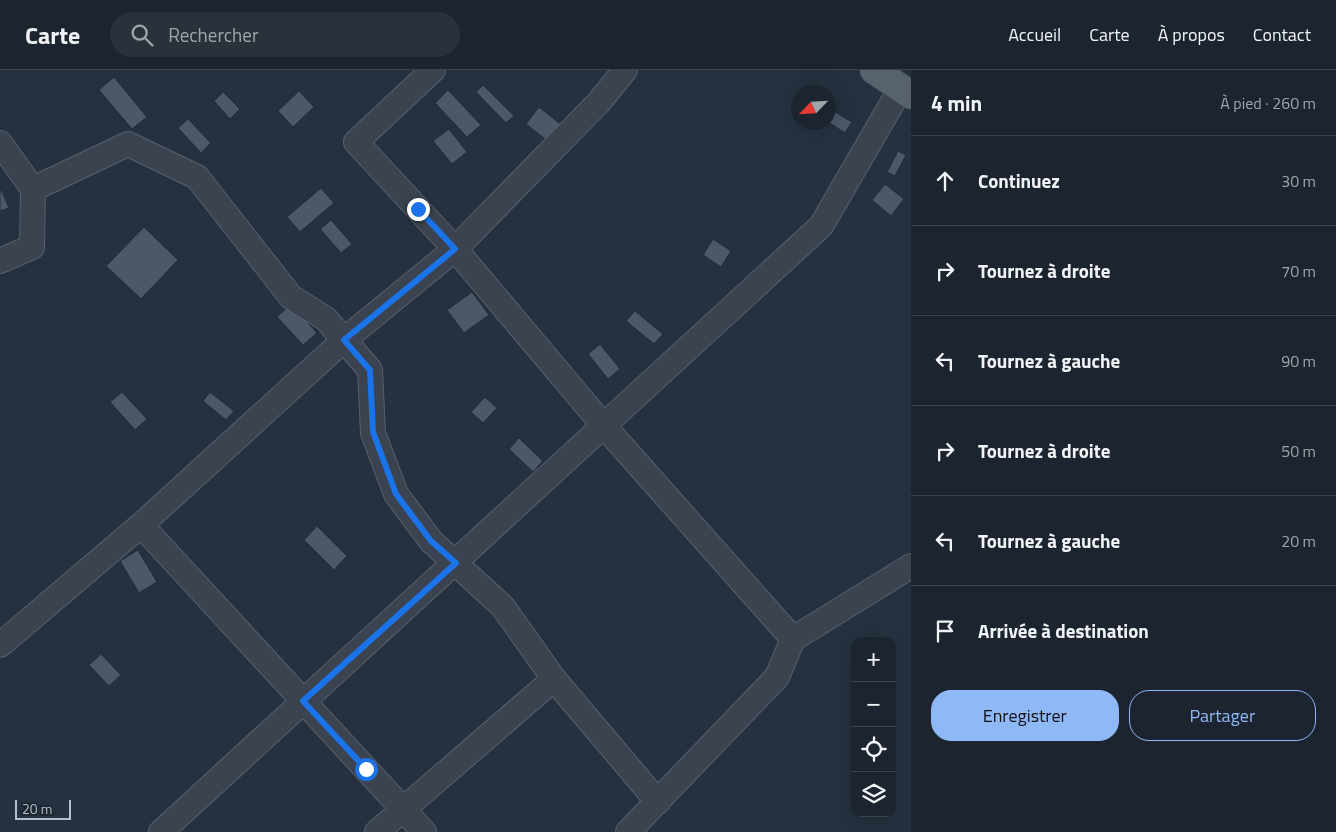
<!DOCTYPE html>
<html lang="fr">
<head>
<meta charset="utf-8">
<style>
  :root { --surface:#1c252f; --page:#29313b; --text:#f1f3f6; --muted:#a0a5aa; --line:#3a424b; --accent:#8fb8f6 }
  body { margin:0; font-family:"Titillium Web",sans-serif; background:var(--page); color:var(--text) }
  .controls { position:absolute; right:15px; bottom:15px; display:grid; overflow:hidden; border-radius:10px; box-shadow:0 5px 20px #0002 }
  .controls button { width:45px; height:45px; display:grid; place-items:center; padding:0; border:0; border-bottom:1px solid var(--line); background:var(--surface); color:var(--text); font:25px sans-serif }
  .compass { position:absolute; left:791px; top:15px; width:45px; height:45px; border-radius:50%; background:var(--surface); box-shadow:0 5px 20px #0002; rotate:245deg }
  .scale { position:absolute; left:15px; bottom:12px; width:56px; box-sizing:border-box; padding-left:5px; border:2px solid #b6beca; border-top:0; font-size:14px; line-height:18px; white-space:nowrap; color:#b6beca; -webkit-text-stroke:4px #1e2834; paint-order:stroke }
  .stop { position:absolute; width:15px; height:15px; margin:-11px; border:4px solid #1a73e8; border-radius:50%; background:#fff }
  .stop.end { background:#1a73e8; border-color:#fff; box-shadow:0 1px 5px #0008 }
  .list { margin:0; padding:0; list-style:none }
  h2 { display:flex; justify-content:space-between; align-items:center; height:65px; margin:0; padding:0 20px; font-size:21px }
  h2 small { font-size:16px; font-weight:400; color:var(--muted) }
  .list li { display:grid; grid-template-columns:32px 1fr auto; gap:15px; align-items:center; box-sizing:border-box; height:90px; padding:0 20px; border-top:1px solid var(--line) }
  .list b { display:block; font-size:19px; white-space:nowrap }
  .list em { font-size:16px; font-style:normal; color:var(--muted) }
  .actions { display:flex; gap:10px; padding:15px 20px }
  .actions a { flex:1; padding:11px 0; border:1px solid var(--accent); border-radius:20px; text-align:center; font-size:18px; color:var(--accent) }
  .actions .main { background:var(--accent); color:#111 }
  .icon { flex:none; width:28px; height:28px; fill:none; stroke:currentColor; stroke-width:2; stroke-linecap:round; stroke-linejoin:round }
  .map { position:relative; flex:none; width:911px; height:762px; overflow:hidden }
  header { display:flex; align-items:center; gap:30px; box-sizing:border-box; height:70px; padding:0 25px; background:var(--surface); border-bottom:1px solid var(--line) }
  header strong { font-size:24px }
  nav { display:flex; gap:28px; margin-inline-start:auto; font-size:18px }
  .search { width:350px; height:45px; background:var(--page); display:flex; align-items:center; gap:12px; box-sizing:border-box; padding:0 18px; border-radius:28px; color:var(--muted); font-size:19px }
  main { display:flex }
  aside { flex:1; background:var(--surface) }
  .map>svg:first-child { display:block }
</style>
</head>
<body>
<header>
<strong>Carte</strong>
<div class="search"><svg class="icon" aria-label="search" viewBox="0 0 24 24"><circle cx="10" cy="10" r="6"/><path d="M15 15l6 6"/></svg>Rechercher</div>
<nav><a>Accueil</a><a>Carte</a><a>À propos</a><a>Contact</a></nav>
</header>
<main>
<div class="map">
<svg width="911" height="762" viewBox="0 0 911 762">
  <rect width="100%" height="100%" fill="#25313f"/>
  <path fill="#4c5868" stroke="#202a36" d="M114 7 147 47 132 59 99 20Z
    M483 15 514 46 506 53 476 22Z
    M448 20 481 55 467 67 435 33Z
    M299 21 314 37 293 57 278 41Z
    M223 22 240 39 230 49 214 31Z
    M539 37 563 56 550 73 526 54Z
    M830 39 852 52 845 63 828 52Z
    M188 49 211 73 201 83 178 58Z
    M449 59 467 82 452 94 433 71Z
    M898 81 906 85 895 106 887 102Z
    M885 114 904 129 891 146 872 130Z
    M0 117 9 138 0 141Z
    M321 118 334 133 300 162 287 147Z
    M331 150 352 174 341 183 320 159Z
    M144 157 178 190 141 229 106 196Z
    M713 169 731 181 721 197 703 185Z
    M472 222 489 245 464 263 447 240Z
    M291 234 317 263 303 275 277 247Z
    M635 241 663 264 654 274 626 251Z
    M600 274 620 299 608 309 588 284Z
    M122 322 147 349 135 360 110 332Z
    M210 322 234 341 226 350 203 331Z
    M485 327 497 338 483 353 471 342Z
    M519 368 543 391 533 402 509 379Z
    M317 456 347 486 334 500 304 470Z
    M138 480 157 512 139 523 120 491Z
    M101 584 121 605 109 616 89 595Z"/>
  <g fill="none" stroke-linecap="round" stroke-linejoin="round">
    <defs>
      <path id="minor" d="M433 0 356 72 455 179 604 356 793 569
        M0 73 33 119 128 74 197 107 291 227 326 249 370 300 373 363 396 424 431 471 503 537 554 609 658 732
        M0 191 32 177 33 119
        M141 455 424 762
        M0 575 141 455 344 270 455 179 599 32 625 0
        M161 762 821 156 901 18
        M377 762 554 609
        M628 762 777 607 793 569 911 496"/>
      <path id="major" d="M874 0 911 25"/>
    </defs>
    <use href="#minor" stroke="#57616d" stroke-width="26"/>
    <use href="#major" stroke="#434c58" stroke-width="29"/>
    <use href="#minor" stroke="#3a434f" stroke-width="24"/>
    <use href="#major" stroke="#58626f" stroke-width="28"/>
  </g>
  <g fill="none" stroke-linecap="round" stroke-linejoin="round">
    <path stroke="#1a73e8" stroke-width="6" d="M366 699 303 631 456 493 431 471 396 424 373 362 370 300 344 270 455 179 418 139"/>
  </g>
</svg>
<div class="controls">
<button>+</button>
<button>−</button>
<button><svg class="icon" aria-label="locate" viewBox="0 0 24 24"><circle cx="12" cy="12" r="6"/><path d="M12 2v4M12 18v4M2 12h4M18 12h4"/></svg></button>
<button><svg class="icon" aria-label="layers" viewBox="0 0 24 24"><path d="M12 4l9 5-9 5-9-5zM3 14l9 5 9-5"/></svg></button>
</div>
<svg class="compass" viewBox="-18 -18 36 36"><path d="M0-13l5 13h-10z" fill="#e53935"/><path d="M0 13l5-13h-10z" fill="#a0a5aa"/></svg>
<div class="scale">20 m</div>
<div class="stop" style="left:366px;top:699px"></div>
<div class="stop end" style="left:418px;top:139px"></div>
</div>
<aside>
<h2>4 min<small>À pied · 260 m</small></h2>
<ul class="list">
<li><svg class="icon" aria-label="ahead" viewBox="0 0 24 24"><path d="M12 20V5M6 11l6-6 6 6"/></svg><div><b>Continuez</b></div><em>30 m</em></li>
<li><svg class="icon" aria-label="right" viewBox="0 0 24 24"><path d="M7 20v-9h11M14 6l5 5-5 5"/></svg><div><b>Tournez à droite</b></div><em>70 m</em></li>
<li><svg class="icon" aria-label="left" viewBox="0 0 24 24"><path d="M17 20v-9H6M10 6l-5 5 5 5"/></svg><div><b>Tournez à gauche</b></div><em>90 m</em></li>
<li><svg class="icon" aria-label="right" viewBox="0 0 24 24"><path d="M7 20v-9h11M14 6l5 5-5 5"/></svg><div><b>Tournez à droite</b></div><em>50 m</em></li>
<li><svg class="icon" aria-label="left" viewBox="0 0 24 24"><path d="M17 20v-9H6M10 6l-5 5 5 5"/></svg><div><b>Tournez à gauche</b></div><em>20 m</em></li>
<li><svg class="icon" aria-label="arrive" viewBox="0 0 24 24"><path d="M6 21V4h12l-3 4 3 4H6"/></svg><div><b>Arrivée à destination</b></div></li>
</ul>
<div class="actions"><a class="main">Enregistrer</a><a>Partager</a></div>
</aside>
</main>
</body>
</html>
